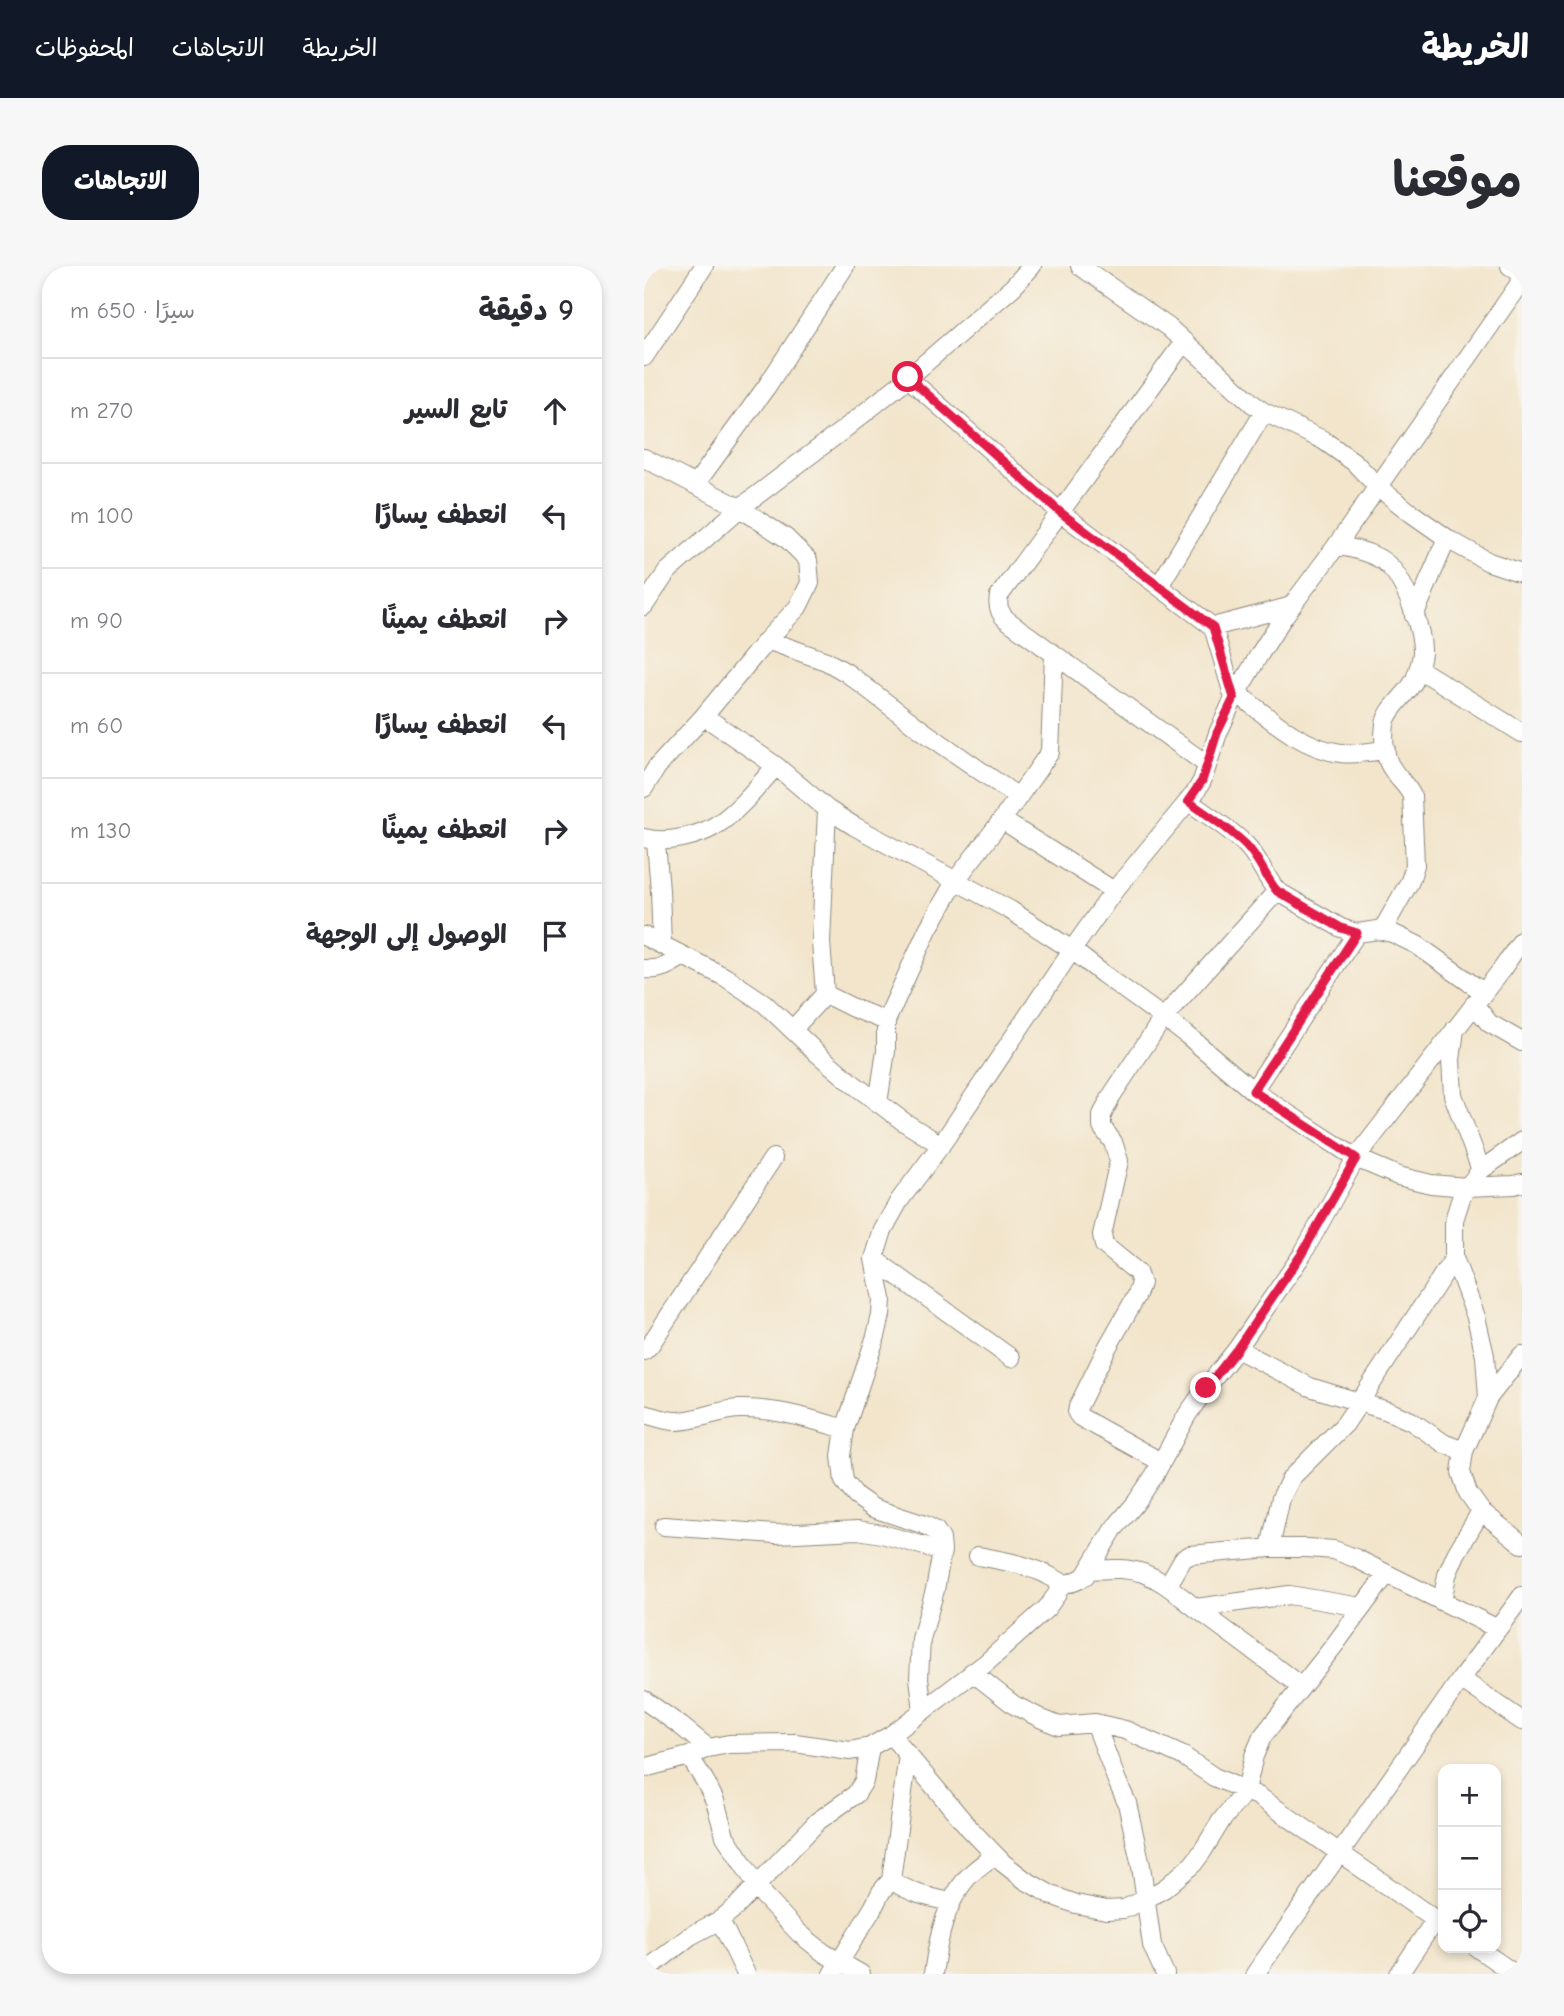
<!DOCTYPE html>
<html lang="ar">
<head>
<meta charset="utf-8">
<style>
  :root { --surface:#fff; --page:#f7f7f7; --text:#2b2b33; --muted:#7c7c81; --line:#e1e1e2; --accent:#111827 }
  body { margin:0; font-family:"Comic Neue","Playpen Sans Arabic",sans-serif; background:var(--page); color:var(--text); direction:rtl }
  .controls { position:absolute; right:21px; bottom:21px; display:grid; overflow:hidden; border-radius:14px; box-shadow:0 4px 10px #0003 }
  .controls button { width:63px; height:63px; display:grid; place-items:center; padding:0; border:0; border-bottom:2px solid var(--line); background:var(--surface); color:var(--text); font:35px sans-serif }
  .stop { position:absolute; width:21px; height:21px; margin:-16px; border:5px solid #e11d48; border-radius:50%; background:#fff }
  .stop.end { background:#e11d48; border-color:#fff; box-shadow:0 2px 7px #0008 }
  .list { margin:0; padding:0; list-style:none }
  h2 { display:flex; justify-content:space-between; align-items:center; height:91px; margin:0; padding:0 28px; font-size:30px }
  h2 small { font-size:23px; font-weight:400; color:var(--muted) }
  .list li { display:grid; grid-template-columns:46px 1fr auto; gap:21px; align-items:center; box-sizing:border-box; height:105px; padding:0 28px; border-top:2px solid var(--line) }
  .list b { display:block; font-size:26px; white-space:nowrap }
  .list em { font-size:23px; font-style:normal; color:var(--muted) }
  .icon { flex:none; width:38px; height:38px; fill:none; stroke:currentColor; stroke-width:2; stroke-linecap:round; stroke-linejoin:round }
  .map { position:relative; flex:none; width:878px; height:1708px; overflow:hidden; direction:ltr; border-radius:28px }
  header { display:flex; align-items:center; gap:42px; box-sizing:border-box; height:98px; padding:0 35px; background:var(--accent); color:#fff }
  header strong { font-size:33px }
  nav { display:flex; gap:38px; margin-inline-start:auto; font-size:24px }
  .intro { display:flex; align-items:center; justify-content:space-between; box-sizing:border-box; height:168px; padding:0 42px }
  h1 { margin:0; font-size:49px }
  .button { padding:18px 32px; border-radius:28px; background:var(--accent); color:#fff; font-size:24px; font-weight:700 }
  main { display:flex; gap:42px; padding:0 42px }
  aside { flex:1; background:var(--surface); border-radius:28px; box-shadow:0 4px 10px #0003 }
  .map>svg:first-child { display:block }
</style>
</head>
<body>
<header>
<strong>الخريطة</strong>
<nav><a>الخريطة</a><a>الاتجاهات</a><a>المحفوظات</a></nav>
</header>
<div class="intro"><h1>موقعنا</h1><a class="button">الاتجاهات</a></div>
<main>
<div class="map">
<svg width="878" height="1708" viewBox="0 0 878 1708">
  <rect width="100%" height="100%" fill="#f7f3e8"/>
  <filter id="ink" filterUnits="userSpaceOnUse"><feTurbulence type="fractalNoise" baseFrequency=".0143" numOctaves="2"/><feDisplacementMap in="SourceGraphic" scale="14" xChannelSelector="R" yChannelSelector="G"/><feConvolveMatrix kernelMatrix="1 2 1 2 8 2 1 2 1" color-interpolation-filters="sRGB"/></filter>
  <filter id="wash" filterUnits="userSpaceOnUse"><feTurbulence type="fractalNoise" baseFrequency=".00686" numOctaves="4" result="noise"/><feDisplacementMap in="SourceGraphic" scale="28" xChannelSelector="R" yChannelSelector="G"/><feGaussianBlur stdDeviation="1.57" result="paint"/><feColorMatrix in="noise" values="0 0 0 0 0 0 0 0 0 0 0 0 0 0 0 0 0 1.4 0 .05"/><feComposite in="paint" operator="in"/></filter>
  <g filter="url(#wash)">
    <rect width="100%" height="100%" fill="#f2e5cc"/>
  </g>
  <g filter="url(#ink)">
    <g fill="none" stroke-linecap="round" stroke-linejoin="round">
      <defs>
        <path id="street" d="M436 0 524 61 609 138 620 146 679 174 710 196 734 221 767 247 807 275 845 296 878 307
          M866 0 878 8
          M540 76 355 330C353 340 355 347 363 354L562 498
          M0 91 60 0
          M264 112 416 246 569 361 590 432
          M0 192 96 242 142 272 164 294 166 317 154 341 123 374 60 450 13 501 0 522
          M51 219 123 120 201 0
          M693 279C712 284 734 287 747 302 762 318 779 365 778 387 777 396 774 405 771 413 764 429 744 441 741 458 739 472 740 493 749 504 755 514 763 519 768 530L771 599 766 615 738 665
          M515 320 620 146
          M0 340 23 306 96 242 199 164 264 112 369 21 388 0
          M770 350 803 272
          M569 361 648 340
          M123 374 182 395 203 407 279 465 374 531
          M775 403 878 467
          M593 427C624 451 657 482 697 487 712 489 728 485 742 484
          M60 450 132 500 183 543 210 560 366 644 428 684 459 708 543 769 609 825 712 892 754 910 787 918 823 921 870 919 878 917
          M544 535C563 549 585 562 602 579 615 592 621 611 633 625L697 662 713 667 734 664 748 667 773 679 839 726
          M358 554 470 625
          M0 572C22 578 54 571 74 558 95 544 115 519 132 500
          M12 576 16 624 18 679
          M0 670 81 711 120 737 174 788 208 817 260 856 297 879
          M0 703C16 705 25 699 38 691
          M181 728 209 742 242 755
          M830 738 845 757 878 776
          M149 763 181 728 177 676 183 543
          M811 763 807 794 809 829 837 904
          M609 825 713 667
          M234 837 242 785V755L284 663 312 614 358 554 406 486 410 388
          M878 875 837 904 823 921 817 932 810 954V992L832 1051 841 1090 844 1132 820 1185 817 1206 824 1227 837 1245 878 1278
          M230 993 367 1092
          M593 1083 666 1121 744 1145 767 1155 801 1178 820 1185
          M0 1085 6 1079 129 892
          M844 1132 878 1089
          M0 1148C10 1150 21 1155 32 1155 53 1155 73 1144 95 1143 132 1142 166 1153 201 1163
          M517 1196 436 1151 433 1147 434 1141 463 1082 493 1029 497 1017 493 1006 460 979 458 969 475 895 469 876 458 861V849L468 829 519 752 633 625
          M20 1260 132 1268 214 1264 238 1268 298 1285
          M626 1282 637 1232 647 1212 701 1158 810 992
          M334 1290C356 1294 379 1298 400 1307 406 1310 413 1315 420 1317 428 1318 434 1315 441 1310L469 1264 491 1238 510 1210 543 1149 562 1122 593 1083 658 989 712 892 858 703 878 674
          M446 1304C465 1303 481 1301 499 1307 521 1315 535 1330 553 1343 588 1369 623 1394 657 1421
          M524 1319 539 1293 546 1289 626 1282H664L690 1284 711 1292 854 1363
          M798 1336 803 1309 812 1288 837 1245
          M552 1342 645 1329 717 1341
          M328 1406 370 1439 398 1453 415 1460 451 1457 481 1464 539 1490 570 1511 614 1530 799 1659
          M817 1413 878 1455
          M0 1434 37 1460 64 1482
          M279 1445 275 1412 277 1373 291 1324 298 1285 297 1273 292 1265 281 1259 229 1242 212 1230 200 1215 197 1190 201 1163 232 1070 237 1049 238 1033 230 993 239 964 255 935 297 879 428 684 470 625 551 527 558 515 574 467 590 432 615 389 640 350 693 279 878 14
          M451 1457 473 1515 483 1537 497 1600 508 1679 521 1708
          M247 1469 325 1562 359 1597 381 1614 407 1629 432 1638 462 1644 480 1643 502 1633 521 1622 549 1598 558 1586 577 1555 602 1524 610 1490 618 1471 689 1381 742 1309
          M45 1490 61 1515 71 1535 81 1570 120 1630 155 1667 180 1687 217 1708
          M0 1502 45 1490 64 1482 85 1478 151 1477 206 1485 226 1481 247 1469 342 1397 403 1342 413 1328 418 1316
          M247 1614C268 1628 283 1631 307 1636
          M76 1654 102 1708
          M833 1682 871 1708
          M0 1706 46 1670 76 1654 92 1641 174 1555 212 1528 220 1515 226 1481
          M188 1708 229 1642 237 1626 247 1614 264 1489
          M289 1708C294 1673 302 1631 329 1606 336 1600 344 1594 351 1589
          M611 1708 817 1413 878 1330
          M755 1708 791 1654"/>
      </defs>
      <use href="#street" stroke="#8e887c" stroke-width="20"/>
      <use href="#street" stroke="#fff" stroke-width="18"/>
    </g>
  </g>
  <g fill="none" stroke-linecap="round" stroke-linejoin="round" filter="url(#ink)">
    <path stroke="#e11d48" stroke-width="9" d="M264 111 416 246 569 361 590 432 573 467 558 515 544 535C563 549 585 562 602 579 615 592 621 611 633 625L697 662 713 667 609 825 712 892 657 989 593 1083 562 1122"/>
  </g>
</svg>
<div class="controls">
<button>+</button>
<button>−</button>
<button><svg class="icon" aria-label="locate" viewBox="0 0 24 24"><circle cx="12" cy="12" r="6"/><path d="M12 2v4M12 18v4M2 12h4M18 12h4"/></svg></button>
</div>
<div class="stop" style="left:264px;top:111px"></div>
<div class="stop end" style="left:562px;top:1122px"></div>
</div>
<aside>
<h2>9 دقيقة<small>سيرًا · 650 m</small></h2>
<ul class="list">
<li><svg class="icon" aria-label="ahead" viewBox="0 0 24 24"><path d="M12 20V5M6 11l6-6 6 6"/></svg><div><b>تابع السير</b></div><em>270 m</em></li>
<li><svg class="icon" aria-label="left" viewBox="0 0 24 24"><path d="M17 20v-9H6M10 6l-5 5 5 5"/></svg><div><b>انعطف يسارًا</b></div><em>100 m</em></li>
<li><svg class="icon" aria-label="right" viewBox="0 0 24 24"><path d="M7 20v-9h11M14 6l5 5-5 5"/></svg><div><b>انعطف يمينًا</b></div><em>90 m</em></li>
<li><svg class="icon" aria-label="left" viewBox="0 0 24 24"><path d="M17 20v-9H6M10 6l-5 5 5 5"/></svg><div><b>انعطف يسارًا</b></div><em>60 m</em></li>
<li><svg class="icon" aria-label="right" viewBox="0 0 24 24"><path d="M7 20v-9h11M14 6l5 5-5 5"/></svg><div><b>انعطف يمينًا</b></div><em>130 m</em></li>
<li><svg class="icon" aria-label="arrive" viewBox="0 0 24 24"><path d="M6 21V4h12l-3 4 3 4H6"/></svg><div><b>الوصول إلى الوجهة</b></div></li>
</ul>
</aside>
</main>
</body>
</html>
